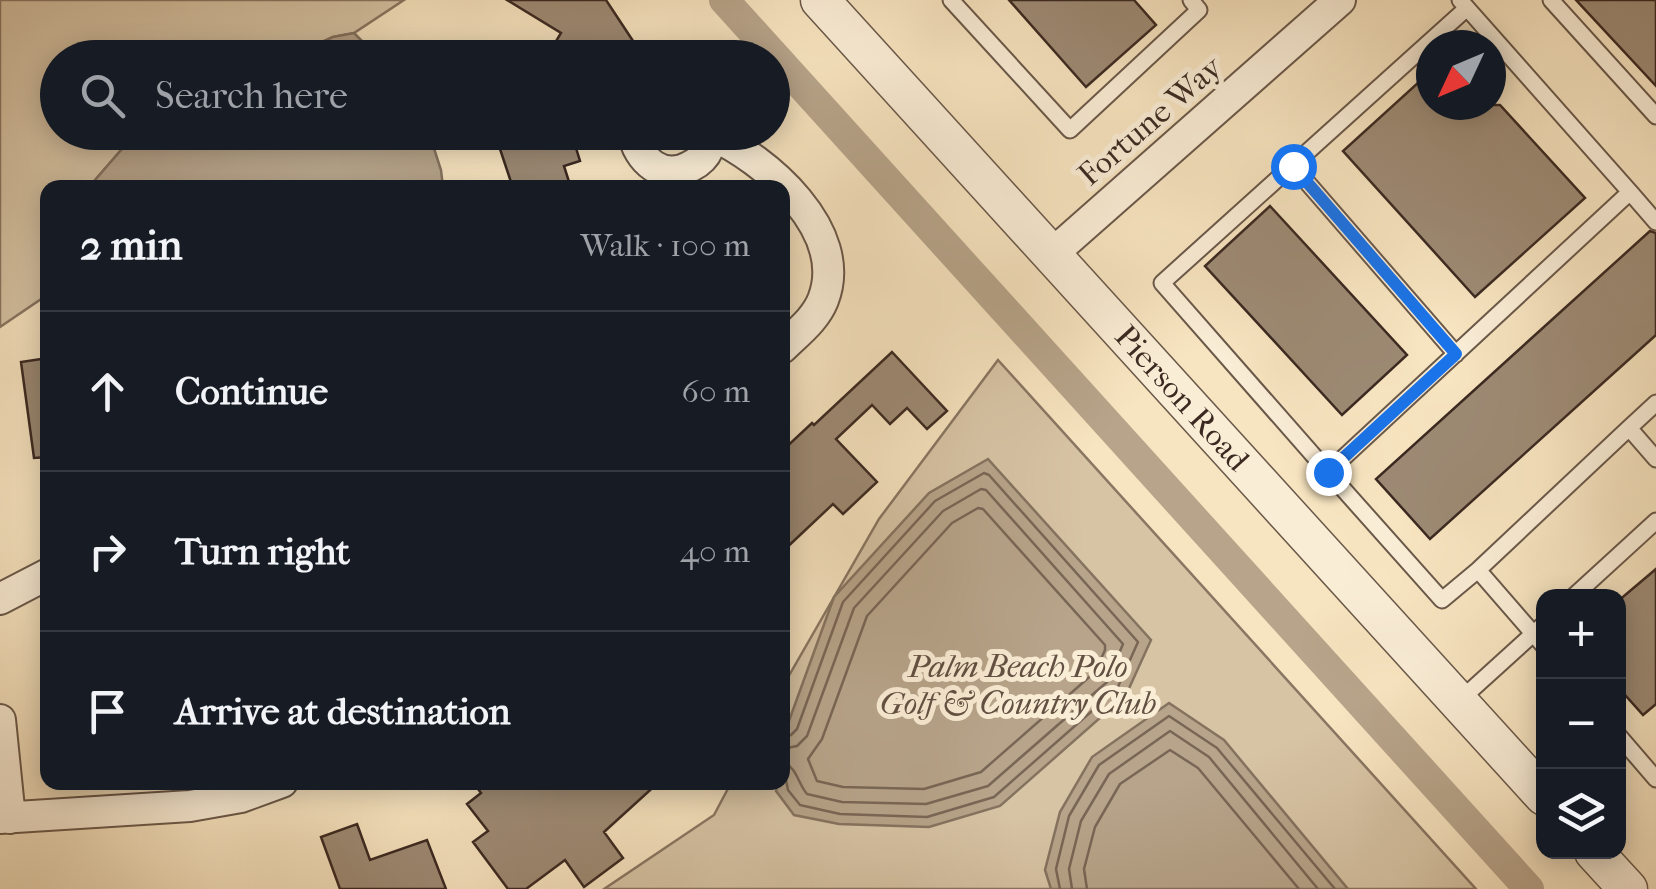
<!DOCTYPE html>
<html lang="en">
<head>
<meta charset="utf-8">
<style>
  :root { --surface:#171b24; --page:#20242c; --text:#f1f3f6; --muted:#9ea1a6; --line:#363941 }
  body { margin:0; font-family:"IM FELL French Canon",serif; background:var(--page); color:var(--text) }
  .controls { position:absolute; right:30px; bottom:30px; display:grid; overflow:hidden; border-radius:20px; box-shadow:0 5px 25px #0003 }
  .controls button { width:90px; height:90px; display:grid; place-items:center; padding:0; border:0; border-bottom:2px solid var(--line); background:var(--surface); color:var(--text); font:50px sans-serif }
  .compass { position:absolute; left:1416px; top:30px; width:90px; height:90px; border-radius:50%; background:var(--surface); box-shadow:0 5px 25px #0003; rotate:226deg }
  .stop { position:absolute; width:30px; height:30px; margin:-22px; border:8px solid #1a73e8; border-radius:50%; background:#fff }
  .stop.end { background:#1a73e8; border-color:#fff; box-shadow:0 2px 10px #0008 }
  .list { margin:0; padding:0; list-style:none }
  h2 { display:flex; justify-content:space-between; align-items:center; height:130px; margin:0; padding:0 40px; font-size:42px }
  h2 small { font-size:32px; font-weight:400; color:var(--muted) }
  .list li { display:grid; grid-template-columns:65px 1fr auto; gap:30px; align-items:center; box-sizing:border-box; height:160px; padding:0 40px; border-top:2px solid var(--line) }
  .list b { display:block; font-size:38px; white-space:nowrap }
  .list em { font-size:32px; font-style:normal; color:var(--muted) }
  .icon { flex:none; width:55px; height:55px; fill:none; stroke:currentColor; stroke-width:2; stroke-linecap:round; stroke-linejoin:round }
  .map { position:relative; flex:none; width:1656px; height:889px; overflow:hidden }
  .search { position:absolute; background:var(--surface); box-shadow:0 5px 25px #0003; left:40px; top:40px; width:750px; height:110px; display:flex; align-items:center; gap:25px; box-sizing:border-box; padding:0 35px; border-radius:55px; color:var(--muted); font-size:38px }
  .panel { position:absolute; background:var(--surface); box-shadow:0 5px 25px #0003; left:40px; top:180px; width:750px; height:610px; border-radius:20px }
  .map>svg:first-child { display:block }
</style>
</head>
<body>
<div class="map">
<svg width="1656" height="889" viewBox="0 0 1656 889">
  <rect width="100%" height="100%" fill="#f7e4c0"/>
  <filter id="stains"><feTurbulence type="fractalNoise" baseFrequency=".002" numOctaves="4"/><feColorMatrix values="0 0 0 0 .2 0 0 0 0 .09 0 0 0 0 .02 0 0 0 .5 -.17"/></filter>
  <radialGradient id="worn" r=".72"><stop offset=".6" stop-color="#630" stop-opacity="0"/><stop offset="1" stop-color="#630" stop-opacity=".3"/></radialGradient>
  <path fill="#d7c4a5" stroke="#897663" stroke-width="2.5" d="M0 0H404L354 33 333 37 289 57 58 58V132L147 133 122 149 89 187 48 188 47 295 0 327Z
    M998 360 1476 889H604L714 815 731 783 782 782 783 686 879 519Z"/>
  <path fill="#b7a48a" stroke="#857360" stroke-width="2.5" d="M354 33 378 57H289L333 37Z
    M147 132 429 133 441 170 443 187H89L122 149Z
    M988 459 1151 640 1126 695 1000 806 929 827 839 824 794 815 776 791 778 783 782 782 783 751 786 729 834 597 929 493Z
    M1169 703 1224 740 1348 889H1051L1045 870 1060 812 1092 757Z"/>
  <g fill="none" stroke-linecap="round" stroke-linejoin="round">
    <path stroke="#796656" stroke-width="2.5" d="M978 508 983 509 1105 645V650L1095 672 981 772 924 789 843 787 817 781 808 759 822 739 867 616 952 523Z
      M782 737 791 735 797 729 843 602 935 501 984 473 989 475 1138 642 1117 689 994 797 927 817 840 814 800 805 788 790 786 780 782 775
      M782 749 797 746 807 736 854 608 943 511 981 489 986 490 1123 644 1107 682 988 786 926 804 842 802 807 794C797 782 798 769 782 761
      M1060 889 1056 869 1069 816 1099 765 1169 716 1217 748 1335 889
      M1072 889 1069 869 1081 821 1109 774 1170 731 1209 757 1318 889
      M1087 889 1084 869 1095 827 1120 784 1170 750 1198 768 1299 889"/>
    <path stroke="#b7a48a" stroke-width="30" d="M724 0 1529 889"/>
  </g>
  <path fill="#9d8a74" stroke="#3b2921" stroke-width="2.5" d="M507 0H606L637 47 621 58H546L561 33Z
    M1009 0H1134L1156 25 1086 87Z
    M1576 0H1656V86Z
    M1431 71V105H1500L1585 198 1475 297 1343 151Z
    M522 132H571L580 161 564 166 571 188H513L497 140Z
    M1270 206 1407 355 1342 415 1205 266Z
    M1650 231 1656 233V335L1430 539 1376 479Z
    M892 352 947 411 927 429 907 408 890 424 872 405 836 439 877 482 843 514 833 504 782 552V451L812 423 814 425Z
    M48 358V457L34 458 21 362Z
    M1656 569V704L1643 715 1618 687V601Z
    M473 782H659L604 832 623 858 584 887 565 860 526 889H508L473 842 488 831 467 804 481 793Z
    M357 824 370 860 427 840 446 889H340L321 837Z"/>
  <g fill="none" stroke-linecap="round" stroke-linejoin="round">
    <defs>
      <path id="service" d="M951 0 1070 130 1199 10 1191 0
        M1551 0 1656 116
        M1467 8 1630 192
        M1293 166 1456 354
        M1656 403 1629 428 1656 459
        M1328 472 1162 283 1467 8 1460 0
        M1478 570 1629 428
        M1574 596 1656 521
        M1544 646 1478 570 1442 600 1328 472 1630 192 1656 222
        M1458 702 1544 624
        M1618 735 1656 779"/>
      <path id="minor" d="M633 132C638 161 663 182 691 166 699 162 705 156 708 149 708 147 710 134 710 132
        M710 134C766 159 850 231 823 300 815 320 797 333 782 348
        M1051 255 1340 0
        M0 599 48 574
        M0 720 10 818
        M0 818 190 806 241 797 282 782"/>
      <path id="tertiary" d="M820 0 1544 796
        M1594 852 1628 889"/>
    </defs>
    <use href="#service" stroke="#6a5849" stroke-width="19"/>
    <use href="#minor" stroke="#6a5849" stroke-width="34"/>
    <use href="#tertiary" stroke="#6a5849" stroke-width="41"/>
    <use href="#service" stroke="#faedd6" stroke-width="15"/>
    <use href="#minor" stroke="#faedd6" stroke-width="30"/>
    <use href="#tertiary" stroke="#faedd6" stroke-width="38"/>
  </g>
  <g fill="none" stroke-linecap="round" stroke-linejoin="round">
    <path stroke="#1a73e8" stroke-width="12" d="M1293 166 1456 354 1328 472"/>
  </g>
  <g text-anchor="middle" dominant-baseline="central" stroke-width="10" stroke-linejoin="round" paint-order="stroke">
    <g font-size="32" fill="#3b2921" stroke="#faedd6">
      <text transform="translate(1150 121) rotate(-41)">Fortune Way</text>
      <text transform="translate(1182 398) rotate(48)">Pierson Road</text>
    </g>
    <g font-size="32" font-style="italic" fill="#625042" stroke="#faedd6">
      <text x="1018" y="666">Palm Beach Polo<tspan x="1018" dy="37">Golf &amp; Country Club</tspan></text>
    </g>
  </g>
  <rect width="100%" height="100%" filter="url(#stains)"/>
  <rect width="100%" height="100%" fill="url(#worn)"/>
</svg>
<div class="controls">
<button>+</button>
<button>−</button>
<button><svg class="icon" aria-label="layers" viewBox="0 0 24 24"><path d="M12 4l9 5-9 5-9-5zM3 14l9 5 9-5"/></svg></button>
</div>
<svg class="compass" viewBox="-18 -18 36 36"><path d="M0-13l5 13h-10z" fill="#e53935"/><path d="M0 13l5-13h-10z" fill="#9ea1a6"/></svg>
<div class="stop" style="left:1293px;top:166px"></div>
<div class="stop end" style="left:1328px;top:472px"></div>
<div class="search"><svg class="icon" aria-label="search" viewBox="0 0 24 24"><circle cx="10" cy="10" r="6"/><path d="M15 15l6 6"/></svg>Search here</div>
<section class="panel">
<h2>2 min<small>Walk · 100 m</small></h2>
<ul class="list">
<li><svg class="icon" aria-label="ahead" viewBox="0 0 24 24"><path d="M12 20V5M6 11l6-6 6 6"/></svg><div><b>Continue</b></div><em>60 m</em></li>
<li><svg class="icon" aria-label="right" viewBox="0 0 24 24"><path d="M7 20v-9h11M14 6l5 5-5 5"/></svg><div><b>Turn right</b></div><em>40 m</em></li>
<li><svg class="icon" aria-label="arrive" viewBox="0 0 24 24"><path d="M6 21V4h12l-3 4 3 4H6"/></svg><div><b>Arrive at destination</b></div></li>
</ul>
</section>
</div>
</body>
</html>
